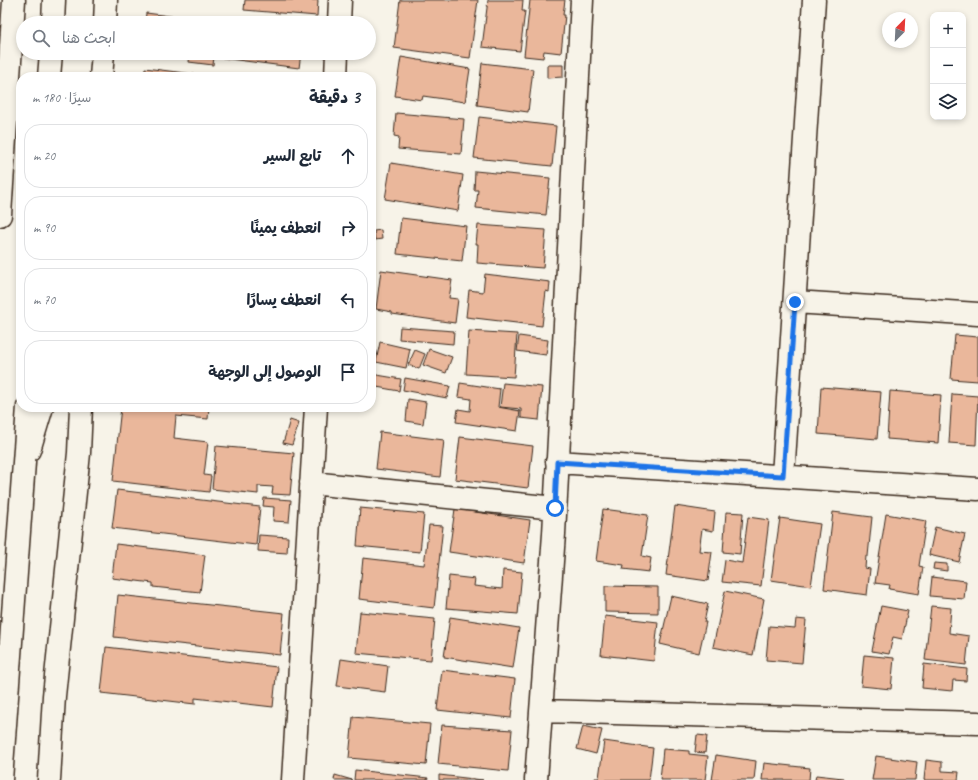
<!DOCTYPE html>
<html lang="ar">
<head>
<meta charset="utf-8">
<style>
  :root { --surface:#fff; --page:#f6f6f7; --text:#1f2937; --muted:#747a83; --line:#e0e1e3 }
  body { margin:0; font-family:Caveat,"Playpen Sans Arabic",sans-serif; background:var(--page); color:var(--text); direction:rtl }
  .controls { position:absolute; right:12px; top:12px; display:grid; overflow:hidden; border-radius:8px; box-shadow:0 2px 6px #0003 }
  .controls button { width:36px; height:36px; display:grid; place-items:center; padding:0; border:0; border-bottom:1px solid var(--line); background:var(--surface); color:var(--text); font:20px sans-serif }
  .compass { position:absolute; left:882px; top:12px; width:36px; height:36px; border-radius:50%; background:var(--surface); box-shadow:0 2px 6px #0003; rotate:24deg }
  .stop { position:absolute; width:12px; height:12px; margin:-9px; border:3px solid #1a73e8; border-radius:50%; background:#fff }
  .stop.end { background:#1a73e8; border-color:#fff; box-shadow:0 1px 4px #0008 }
  .list { margin:0; padding:0; list-style:none }
  h2 { display:flex; justify-content:space-between; align-items:center; height:52px; margin:0; padding:0 16px; font-size:17px }
  h2 small { font-size:13px; font-weight:400; color:var(--muted) }
  .list li { display:grid; grid-template-columns:26px 1fr auto; gap:12px; align-items:center; box-sizing:border-box; height:64px; margin:0 8px 8px; padding:0 8px; border:1px solid var(--line); border-radius:16px }
  .list b { display:block; font-size:15px; white-space:nowrap }
  .list em { font-size:13px; font-style:normal; color:var(--muted) }
  .icon { flex:none; width:22px; height:22px; fill:none; stroke:currentColor; stroke-width:2; stroke-linecap:round; stroke-linejoin:round }
  .map { position:relative; flex:none; width:978px; height:780px; overflow:hidden; direction:ltr }
  .search { position:absolute; background:var(--surface); box-shadow:0 2px 6px #0003; left:16px; top:16px; width:360px; height:44px; display:flex; align-items:center; gap:10px; box-sizing:border-box; padding:0 14px; border-radius:22px; color:var(--muted); font-size:15px }
  .panel { position:absolute; background:var(--surface); box-shadow:0 2px 6px #0003; left:16px; top:72px; width:360px; height:340px; border-radius:16px; direction:rtl }
  .map>svg:first-child { display:block }
</style>
</head>
<body>
<div class="map">
<svg width="978" height="780" viewBox="0 0 978 780">
  <rect width="100%" height="100%" fill="#f7f3e8"/>
  <filter id="ink" filterUnits="userSpaceOnUse"><feTurbulence type="fractalNoise" baseFrequency=".025" numOctaves="2"/><feDisplacementMap in="SourceGraphic" scale="8" xChannelSelector="R" yChannelSelector="G"/><feConvolveMatrix kernelMatrix="1 2 1 2 8 2 1 2 1" color-interpolation-filters="sRGB"/></filter>
  <g filter="url(#ink)">
    <path fill="#eab79b" stroke="#3b2a1e" d="M245 0H318L317 16 244 10Z
      M400 0H478L470 58 394 48Z
      M488 0H523L522 11H525L520 51 482 47Z
      M530 0H565L563 15H565L561 53 544 51 543 58 524 56Z
      M146 13 225 23H145Z
      M142 53H184L183 58Z
      M190 53H301L299 68 214 57 213 65 189 62Z
      M401 57 470 69 465 102 423 96 422 100 395 96Z
      M482 63 533 69 528 112 477 105Z
      M547 65H563V77L547 78Z
      M145 68 217 77H144Z
      M396 113 464 119 461 154 398 149 399 137 394 136Z
      M479 117 556 126 552 166 474 158Z
      M391 163 463 175 458 211 385 199Z
      M475 171 550 178 546 215 476 208 478 190H474Z
      M401 218 466 226 462 261 397 254Z
      M478 225 546 230 543 268 477 263 478 244H476Z
      M381 230 382 239 375 240 374 231Z
      M381 270 452 280 449 298 458 299 455 323 392 314V312L376 309Z
      M485 274 550 282 549 292 546 291 542 326 466 317 469 290 483 292Z
      M400 327 454 331 453 344 399 339Z
      M469 331 517 334 514 377 466 374Z
      M955 335 978 337V381L951 379Z
      M519 336 548 340 546 355 517 351Z
      M380 342 410 349 406 368 376 362Z
      M429 349 452 357 446 373 423 365Z
      M415 350 425 354 419 369 408 365Z
      M371 374 401 379 399 391 371 386Z
      M405 378 450 386 447 398 403 390Z
      M460 383 500 389 498 407 520 411 517 431 456 422 458 409 470 411 471 399 458 397Z
      M503 383 542 387 539 420 521 418V409L500 407Z
      M821 387 881 392 877 439 818 434Z
      M890 391 941 395 938 443 887 439Z
      M952 394 978 396 976 445 949 443Z
      M408 399 426 402 423 424 406 421Z
      M121 407H209L208 419 176 416 174 438 208 442 204 475 211 476 209 492 113 481Z
      M290 420 299 423 292 445 283 443Z
      M380 432 444 440 440 477 376 469Z
      M460 437 533 446 528 488 455 479Z
      M216 446 294 453 290 495 272 494 273 487 258 486V494L212 489Z
      M117 490 260 507 256 545 112 528Z
      M264 498 291 500 289 522 273 521 274 507 263 506Z
      M675 506 715 512 713 531 702 529 699 551 712 552 708 581 666 575Z
      M360 508 424 514 420 552 357 546Z
      M455 509 530 520 524 563 449 552Z
      M603 509 648 515 642 556 651 558 649 572 623 569 624 565 596 561Z
      M726 512 743 513 740 554 723 552Z
      M833 512 872 517 868 556H866L865 568 870 569 867 595 824 589Z
      M886 514 926 521 919 566 923 567 919 594 889 589 890 585 875 583Z
      M748 517 769 520 761 586 722 582 725 560 742 563Z
      M780 518 820 524 811 586 771 580Z
      M429 525 443 526 434 608 359 599 363 558 424 565Z
      M935 527 965 534 959 562 929 555Z
      M259 535 288 537 287 553 258 551Z
      M116 544 205 555 200 592 153 587V583L112 578Z
      M934 563 947 564V571L933 569Z
      M503 570 522 572 518 614 446 608 449 576 475 579 474 586 502 589Z
      M932 577 966 581 964 599 930 596Z
      M605 586 658 587V613L605 612Z
      M725 591 764 599 753 655 713 647Z
      M118 595 284 613 280 655 114 637Z
      M671 596 708 604 704 622H706L699 653 660 644Z
      M881 606 908 611 902 639 893 637 889 654 872 651Z
      M931 606 951 608 949 633 969 636 966 665 925 660Z
      M360 612 435 619 431 660 356 653Z
      M605 616 658 622 654 661 601 655Z
      M450 617 519 628 513 668 444 657Z
      M796 619 806 620 802 663 766 660 769 626 795 628Z
      M106 647 277 667 273 707 195 698V704L101 693Z
      M864 655 894 658 891 689 861 686Z
      M341 659 388 666 385 692 337 686Z
      M924 664 967 669 966 681 953 680 952 691 922 688Z
      M442 670 515 679 511 718 437 710Z
      M353 717 430 724 426 765 349 758Z
      M442 725 512 730 508 771 438 764Z
      M583 726 602 730 596 754 577 749Z
      M697 735 707 736 705 753 695 752Z
      M604 741 653 748 649 780H594L595 778H599Z
      M663 749 689 751V754L708 756 705 780H660Z
      M716 755 756 761 754 780H712Z
      M876 756 917 762 915 780H872Z
      M926 760 942 762V771L959 772 958 780H924Z
      M764 763 810 768 809 780H762Z
      M355 770 428 778 427 780H354Z
      M335 775 352 780H334Z
      M439 775 483 780H439Z
      M816 775 843 778V780H815Z"/>
    <g fill="none" stroke-linecap="round" stroke-linejoin="round">
      <defs>
        <path id="minor" d="M105 23 106 0
          M339 23 340 0
          M101 77 103 53
          M336 77 337 53
          M795 302 978 314
          M29 450 42 407
          M557 462 978 489
          M783 476 814 0
          M311 483 555 508
          M541 711 978 723
          M49 780 54 696 79 453 81 407
          M293 780 316 407
          M536 780 554 534 582 0"/>
        <path id="major" d="M53 23 54 0
          M49 77 51 53
          M0 215 14 0
          M1 780 28 407"/>
      </defs>
      <use href="#minor" stroke="#3b2a1e" stroke-width="25"/>
      <use href="#major" stroke="#3b2a1e" stroke-width="25"/>
      <use href="#minor" stroke="#f7f3e8" stroke-width="22"/>
      <use href="#major" stroke="#f7f3e8" stroke-width="22"/>
    </g>
  </g>
  <g fill="none" stroke-linecap="round" stroke-linejoin="round" filter="url(#ink)">
    <path stroke="#1a73e8" stroke-width="5" d="M555 508 557 462 783 476 795 302"/>
  </g>
</svg>
<div class="controls">
<button>+</button>
<button>−</button>
<button><svg class="icon" aria-label="layers" viewBox="0 0 24 24"><path d="M12 4l9 5-9 5-9-5zM3 14l9 5 9-5"/></svg></button>
</div>
<svg class="compass" viewBox="-18 -18 36 36"><path d="M0-13l5 13h-10z" fill="#e53935"/><path d="M0 13l5-13h-10z" fill="#747a83"/></svg>
<div class="stop" style="left:555px;top:508px"></div>
<div class="stop end" style="left:795px;top:302px"></div>
<div class="search"><svg class="icon" aria-label="search" viewBox="0 0 24 24"><circle cx="10" cy="10" r="6"/><path d="M15 15l6 6"/></svg>ابحث هنا</div>
<section class="panel">
<h2>3 دقيقة<small>سيرًا · 180 m</small></h2>
<ul class="list">
<li><svg class="icon" aria-label="ahead" viewBox="0 0 24 24"><path d="M12 20V5M6 11l6-6 6 6"/></svg><div><b>تابع السير</b></div><em>20 m</em></li>
<li><svg class="icon" aria-label="right" viewBox="0 0 24 24"><path d="M7 20v-9h11M14 6l5 5-5 5"/></svg><div><b>انعطف يمينًا</b></div><em>90 m</em></li>
<li><svg class="icon" aria-label="left" viewBox="0 0 24 24"><path d="M17 20v-9H6M10 6l-5 5 5 5"/></svg><div><b>انعطف يسارًا</b></div><em>70 m</em></li>
<li><svg class="icon" aria-label="arrive" viewBox="0 0 24 24"><path d="M6 21V4h12l-3 4 3 4H6"/></svg><div><b>الوصول إلى الوجهة</b></div></li>
</ul>
</section>
</div>
</body>
</html>
